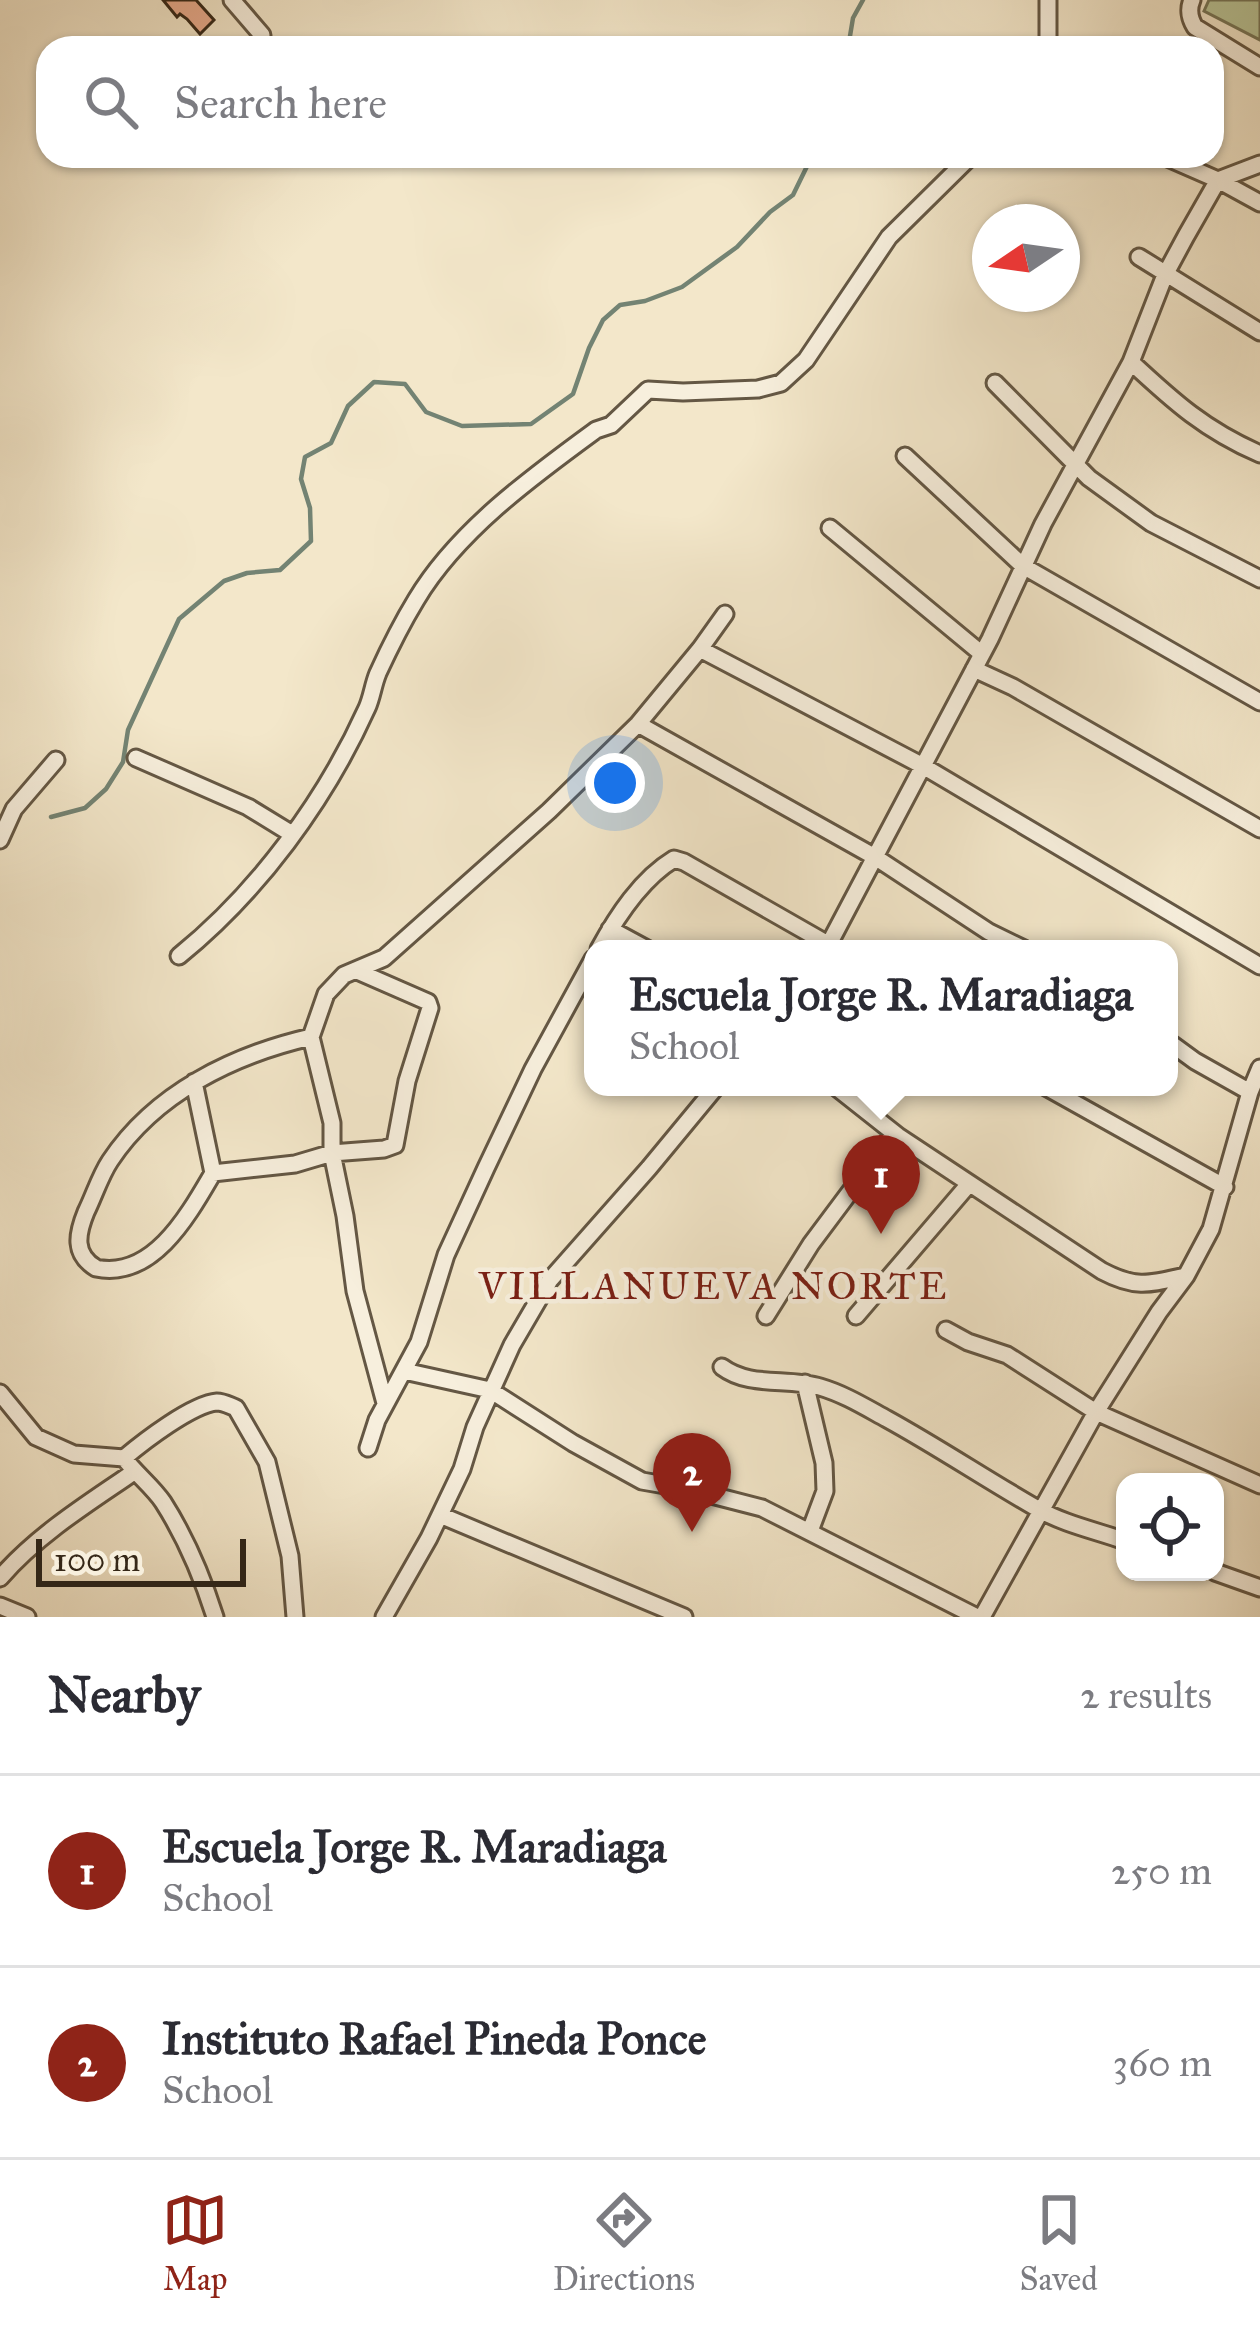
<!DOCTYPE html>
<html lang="en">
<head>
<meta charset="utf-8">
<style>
  :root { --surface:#fff; --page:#f2f2f3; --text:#2b2b33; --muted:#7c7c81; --line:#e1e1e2; --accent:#8f2418 }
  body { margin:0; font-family:"IM FELL Great Primer",serif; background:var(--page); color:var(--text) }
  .controls { position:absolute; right:36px; bottom:36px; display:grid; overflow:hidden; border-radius:24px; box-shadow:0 3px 9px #0004 }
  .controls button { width:108px; height:108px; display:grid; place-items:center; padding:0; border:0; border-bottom:3px solid var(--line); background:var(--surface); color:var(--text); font:60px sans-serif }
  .compass { position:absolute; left:972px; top:204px; width:108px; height:108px; border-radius:50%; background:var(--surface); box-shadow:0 3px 9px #0004; rotate:257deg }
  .scale { position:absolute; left:36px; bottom:30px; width:210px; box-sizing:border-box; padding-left:12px; border:6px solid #352717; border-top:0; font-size:33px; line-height:42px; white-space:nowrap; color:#352717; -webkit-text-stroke:9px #f7efdd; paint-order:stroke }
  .you { position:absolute; left:615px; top:783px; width:42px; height:42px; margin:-30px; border:9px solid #fff; border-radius:50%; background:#1a73e8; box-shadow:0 0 0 18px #1a73e833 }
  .badge { display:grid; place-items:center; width:78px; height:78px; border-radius:50%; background:var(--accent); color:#fff; font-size:39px; font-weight:700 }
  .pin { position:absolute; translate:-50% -99px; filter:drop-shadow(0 3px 6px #0008) }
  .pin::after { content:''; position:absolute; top:63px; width:42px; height:36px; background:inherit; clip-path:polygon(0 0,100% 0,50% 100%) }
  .popup { position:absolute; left:584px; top:940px; width:594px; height:156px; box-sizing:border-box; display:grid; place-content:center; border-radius:24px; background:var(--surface); filter:drop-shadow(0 3px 9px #0005); font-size:39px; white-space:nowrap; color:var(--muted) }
  .popup b { font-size:45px; color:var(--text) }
  .popup::after { content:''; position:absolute; left:50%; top:100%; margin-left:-24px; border:24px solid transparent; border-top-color:var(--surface) }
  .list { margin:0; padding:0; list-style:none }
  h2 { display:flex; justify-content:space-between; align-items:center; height:156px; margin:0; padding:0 48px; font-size:51px }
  h2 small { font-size:39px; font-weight:400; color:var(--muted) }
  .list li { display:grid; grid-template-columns:78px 1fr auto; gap:36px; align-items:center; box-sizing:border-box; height:192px; padding:0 48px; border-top:3px solid var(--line) }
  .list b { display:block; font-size:45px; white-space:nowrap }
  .list p { margin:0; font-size:39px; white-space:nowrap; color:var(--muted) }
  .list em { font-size:39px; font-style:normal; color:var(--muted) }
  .icon { flex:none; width:66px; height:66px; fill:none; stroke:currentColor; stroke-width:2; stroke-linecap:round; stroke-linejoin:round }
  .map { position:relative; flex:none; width:1260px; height:1617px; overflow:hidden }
  .search { position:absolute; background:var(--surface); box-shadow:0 3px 9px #0004; left:36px; right:36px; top:36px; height:132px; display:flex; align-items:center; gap:30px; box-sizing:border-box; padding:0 42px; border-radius:36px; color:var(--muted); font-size:45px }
  .sheet { height:540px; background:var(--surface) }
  nav { display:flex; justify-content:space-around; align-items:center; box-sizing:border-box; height:168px; border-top:3px solid var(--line); background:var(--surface); font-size:33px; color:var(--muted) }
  nav a { display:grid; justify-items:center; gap:6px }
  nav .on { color:var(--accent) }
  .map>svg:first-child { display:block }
</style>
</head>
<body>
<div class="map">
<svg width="1260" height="1617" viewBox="0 0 1260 1617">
  <rect width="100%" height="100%" fill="#f3e7ca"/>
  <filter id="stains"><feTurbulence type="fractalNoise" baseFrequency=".00167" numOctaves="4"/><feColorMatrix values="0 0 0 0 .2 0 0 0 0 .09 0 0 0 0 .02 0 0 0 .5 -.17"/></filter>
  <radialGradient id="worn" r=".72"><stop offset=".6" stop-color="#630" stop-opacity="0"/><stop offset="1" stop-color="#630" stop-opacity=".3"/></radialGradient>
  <path fill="#b9c598" stroke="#777658" stroke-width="3" d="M1209 0H1260V40L1204 11Z"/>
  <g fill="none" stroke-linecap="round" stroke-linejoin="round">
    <path stroke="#738373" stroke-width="4.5" d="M848 48 853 18 863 0
      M51 817 85 808 106 789 123 762 128 730 179 619 224 581 247 573 280 570 311 541 310 508 301 479 305 457 331 443 348 406 374 382 405 384 426 412 462 426 531 424 573 394 589 348 603 320 620 305 645 301 682 287 737 247 770 212 793 195 812 156"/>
  </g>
  <path fill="#e8ab8d" stroke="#352717" stroke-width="3" d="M163 0H196L214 20 200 34 187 19 180 14 177 17Z"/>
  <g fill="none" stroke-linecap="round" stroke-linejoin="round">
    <defs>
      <path id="street" d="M232 0 262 35
        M1192 0C1188 9 1190 19 1195 27L1260 67
        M1048 48V0
        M1163 156 1218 180 1260 203
        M1139 257 1260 332
        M1131 362C1174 402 1205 430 1260 454
        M995 383 1089 478 1151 523 1260 579
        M905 456 1023 566 1260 702
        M830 528 982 654
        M700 649 923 766 1260 966
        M974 669 1013 687 1260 829
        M638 724 875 857 989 932 1024 949
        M136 758 248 807 292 834
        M0 840 14 809 56 760
        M610 929 647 949
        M829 944 990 639 1043 524 1131 362 1165 275 1186 236 1218 180 1260 164
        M599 949C617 916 641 879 674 859L684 862 833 947
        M179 956C258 892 325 801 367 708 372 697 373 685 378 673 389 649 402 623 416 600 457 531 533 476 596 430L611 425 648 390 683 392 758 389 781 383 806 360 889 237 971 156
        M1169 1042 1195 1061 1250 1092
        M194 1082 213 1173C189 1214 153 1280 96 1268 73 1254 77 1234 86 1212 94 1196 100 1176 110 1161 155 1093 233 1055 311 1037
        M836 1087 898 1136 1102 1271C1136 1289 1150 1284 1185 1276
        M1046 1087 1225 1187
        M213 1173 295 1164 332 1153 384 1149 395 1145 407 1081 430 1008 428 1002 357 971
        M766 1316 811 1244 894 1133
        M856 1316 969 1184
        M946 1330 968 1342 1007 1355 1096 1412 1260 1485
        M722 1367C750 1388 788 1377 820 1387 844 1394 865 1407 887 1419 938 1447 987 1480 1038 1509 1064 1524 1097 1531 1125 1541
        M404 1371 490 1390 573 1443 642 1481 688 1489 762 1508 977 1617
        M805 1383 824 1463 825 1491 810 1531
        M0 1393 36 1437 74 1454 124 1458C136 1474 152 1486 163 1502 186 1538 202 1576 215 1617
        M385 1403 355 1291 345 1216 332 1153V1123L311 1037 326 994 344 975 384 958 549 811 638 724 700 649 725 614
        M368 1448 377 1420 419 1342 446 1255 486 1168 533 1069 593 959
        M124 1458C143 1442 192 1404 217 1402 224 1402 230 1406 236 1408L267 1462 290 1556 295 1617
        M440 1515 684 1617
        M1215 1572 1260 1588
        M0 1578C36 1536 88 1503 134 1472
        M0 1606 27 1617
        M384 1617 429 1538 462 1469 475 1427 512 1345 550 1280 649 1168 716 1087
        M982 1617 1096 1412 1159 1312 1186 1276 1211 1229 1250 1092 1260 1068"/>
    </defs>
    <use href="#street" stroke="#645744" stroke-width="21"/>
    <use href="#street" stroke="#f7efdd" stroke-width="15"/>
  </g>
  <g text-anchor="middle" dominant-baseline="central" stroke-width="9" stroke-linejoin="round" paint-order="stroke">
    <g font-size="39" letter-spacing="3" fill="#7a1f14" stroke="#f7efdd">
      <text x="714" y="1286">VILLANUEVA NORTE</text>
    </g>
  </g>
  <rect width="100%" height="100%" filter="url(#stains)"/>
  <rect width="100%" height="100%" fill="url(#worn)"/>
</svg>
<div class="controls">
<button><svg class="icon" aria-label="locate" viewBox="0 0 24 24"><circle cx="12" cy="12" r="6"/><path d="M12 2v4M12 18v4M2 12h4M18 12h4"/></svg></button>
</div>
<svg class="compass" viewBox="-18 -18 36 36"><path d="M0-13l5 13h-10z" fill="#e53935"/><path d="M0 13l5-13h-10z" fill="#7c7c81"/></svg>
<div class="scale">100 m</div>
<div class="you"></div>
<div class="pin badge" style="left:881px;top:1234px">1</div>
<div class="popup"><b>Escuela Jorge R. Maradiaga</b>School</div>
<div class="pin badge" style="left:692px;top:1532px">2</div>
<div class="search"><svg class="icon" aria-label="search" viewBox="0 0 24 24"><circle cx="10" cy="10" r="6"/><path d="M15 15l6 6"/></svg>Search here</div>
</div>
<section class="sheet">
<h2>Nearby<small>2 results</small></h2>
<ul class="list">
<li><span class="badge">1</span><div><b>Escuela Jorge R. Maradiaga</b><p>School</p></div><em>250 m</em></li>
<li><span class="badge">2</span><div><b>Instituto Rafael Pineda Ponce</b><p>School</p></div><em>360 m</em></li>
</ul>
</section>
<nav>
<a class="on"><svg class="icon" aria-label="map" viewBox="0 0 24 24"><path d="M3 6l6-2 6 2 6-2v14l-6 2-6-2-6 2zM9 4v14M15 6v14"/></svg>Map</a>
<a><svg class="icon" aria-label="directions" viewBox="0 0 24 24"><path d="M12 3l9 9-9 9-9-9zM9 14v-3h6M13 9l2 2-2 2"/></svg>Directions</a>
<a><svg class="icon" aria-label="saved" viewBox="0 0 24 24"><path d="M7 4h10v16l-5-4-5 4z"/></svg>Saved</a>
</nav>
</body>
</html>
